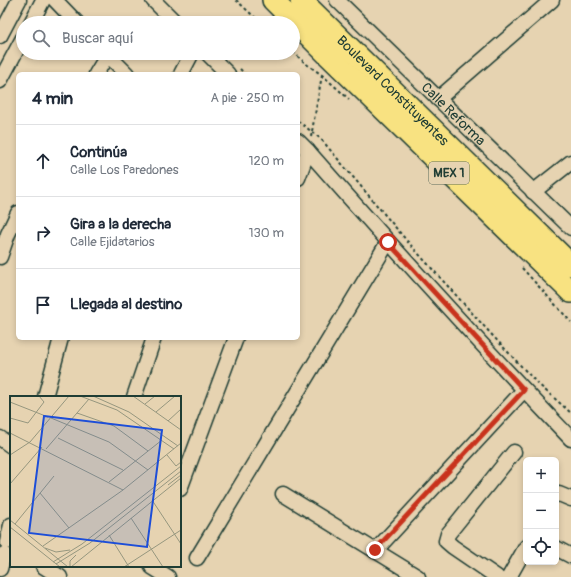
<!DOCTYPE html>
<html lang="es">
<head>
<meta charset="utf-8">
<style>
  :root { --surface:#fff; --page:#f2f2f3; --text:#1f2937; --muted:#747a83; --line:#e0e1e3 }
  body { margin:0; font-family:Pangolin,sans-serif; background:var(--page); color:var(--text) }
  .controls { position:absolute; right:12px; bottom:12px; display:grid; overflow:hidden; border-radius:6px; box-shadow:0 2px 6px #0003 }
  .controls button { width:36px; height:36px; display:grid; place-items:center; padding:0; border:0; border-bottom:1px solid var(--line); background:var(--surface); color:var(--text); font:20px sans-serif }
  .stop { position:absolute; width:12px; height:12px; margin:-9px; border:3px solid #c8321e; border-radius:50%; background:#fff }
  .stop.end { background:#c8321e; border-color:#fff; box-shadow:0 1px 4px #0008 }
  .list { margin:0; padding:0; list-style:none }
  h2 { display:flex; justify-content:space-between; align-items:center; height:52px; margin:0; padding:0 16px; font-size:17px }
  h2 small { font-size:13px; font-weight:400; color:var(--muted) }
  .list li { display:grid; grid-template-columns:26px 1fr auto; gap:12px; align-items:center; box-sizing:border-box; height:72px; padding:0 16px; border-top:1px solid var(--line) }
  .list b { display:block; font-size:15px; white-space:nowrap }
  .list p { margin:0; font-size:13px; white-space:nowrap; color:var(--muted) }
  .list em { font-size:13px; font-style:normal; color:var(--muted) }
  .icon { flex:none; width:22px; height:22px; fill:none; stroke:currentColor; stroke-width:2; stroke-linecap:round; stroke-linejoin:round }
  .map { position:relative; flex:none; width:571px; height:577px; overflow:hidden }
  .search { position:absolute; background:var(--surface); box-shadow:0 2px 6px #0003; left:16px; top:16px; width:284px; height:44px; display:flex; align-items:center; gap:10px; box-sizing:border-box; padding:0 14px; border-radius:22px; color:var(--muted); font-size:15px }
  .panel { position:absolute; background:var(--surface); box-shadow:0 2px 6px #0003; left:16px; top:72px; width:284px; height:268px; border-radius:6px }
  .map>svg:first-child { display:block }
</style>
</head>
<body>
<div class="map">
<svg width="571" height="577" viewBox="0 0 571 577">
  <rect width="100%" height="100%" fill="#e6d3b1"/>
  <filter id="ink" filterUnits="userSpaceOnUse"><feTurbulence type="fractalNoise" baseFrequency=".025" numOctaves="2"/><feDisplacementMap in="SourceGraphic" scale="8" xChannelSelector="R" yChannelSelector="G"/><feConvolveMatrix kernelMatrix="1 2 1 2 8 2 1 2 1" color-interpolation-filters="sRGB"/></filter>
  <g filter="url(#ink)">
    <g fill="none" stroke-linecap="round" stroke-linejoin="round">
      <defs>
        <g id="minor">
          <path d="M55 0 77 23"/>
          <path d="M153 0 176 23"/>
          <path id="s1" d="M337 0 571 228"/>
          <path d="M31 23 43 0"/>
          <path d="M0 36 19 0"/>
          <path d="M106 53 127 74"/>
          <path d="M207 53 228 74"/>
          <path d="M96 74 108 54"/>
          <path d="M181 74 192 53"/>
          <path d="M0 81 23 38"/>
          <path d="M438 99 552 0"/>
          <path d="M298 141 308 151C394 249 481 345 571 439"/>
          <path d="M298 178 308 151"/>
          <path d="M533 192 571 162"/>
          <path d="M0 257 8 234 18 213"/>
          <path d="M45 397 61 338"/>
          <path d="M134 397 154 338"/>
          <path d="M0 438 11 446"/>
          <path d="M180 489 236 338"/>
          <path d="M283 494 418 577"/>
          <path d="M556 495 559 494 571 499"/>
          <path d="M7 542 11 525"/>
          <path d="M556 548 571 556"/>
          <path d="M375 551 524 390"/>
          <path d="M197 558 388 242"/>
          <path d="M43 566 60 577"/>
          <path d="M152 567 168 577"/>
          <path d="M0 569 4 554"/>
          <path d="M497 577 453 547 446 541 448 534 514 452"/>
          <path d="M509 577 526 547"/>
        </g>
        <g id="highway">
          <path d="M273 0 328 55 571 292"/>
          <path id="s2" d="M301 0 571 265"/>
        </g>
      </defs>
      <use href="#minor" stroke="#1f3d34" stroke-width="17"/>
      <use href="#highway" stroke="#1f3d34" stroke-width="24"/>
      <path stroke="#1f3d34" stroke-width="2" stroke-dasharray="3 3" stroke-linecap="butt" d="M236 0 261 23
        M293 52 305 63 322 75 349 99
        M240 69 245 74
        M298 121 321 139 407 241 492 335 537 383 571 413
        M311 137 322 75
        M522 268 571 322"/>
      <use href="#minor" stroke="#e6d3b1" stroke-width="14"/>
      <use href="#highway" stroke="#f8e281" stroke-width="21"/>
    </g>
  </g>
  <g fill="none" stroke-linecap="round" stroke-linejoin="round" filter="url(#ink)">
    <path stroke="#c8321e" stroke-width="5" d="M375 550 524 390 388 242"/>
  </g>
  <g text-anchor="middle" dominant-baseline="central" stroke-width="3.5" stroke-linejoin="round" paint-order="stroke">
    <rect fill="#e6d3b1" stroke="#5b6a5a" stroke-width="1" x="429" y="162" width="40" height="22" rx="3"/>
    <g font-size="13" font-weight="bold" fill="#1f3d34">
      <text x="449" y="173">MEX 1</text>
    </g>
    <g font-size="14" fill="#1f3d34" stroke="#e6d3b1">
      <text stroke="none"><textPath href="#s2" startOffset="129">Boulevard Constituyentes</textPath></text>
      <text stroke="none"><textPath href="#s1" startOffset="163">Calle Reforma</textPath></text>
    </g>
  </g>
  <g transform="translate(10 396)">
    <rect width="171" height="171" fill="#e6d3b1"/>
    <path fill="none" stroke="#96977f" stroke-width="1" d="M70 0 107 14 164 53M83 0 119 16 168 50M123 0 171 34M0 6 38 21M135 8 145 0M146 16 165 0M67 17 104 30 138 55M0 22 18 27 34 6 29 0M41 22 99 46 138 74M158 25 171 13M0 37 113 94M48 42 113 74M36 53 79 3M0 59 20 46 59 0M157 59 166 70 171 66M99 86 152 44M0 88 32 51M158 89 171 79M30 97 59 132M142 104 171 148M121 122 153 171M0 124 58 171M5 128 44 80M0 131 50 171M99 139 119 171M33 150 113 94 171 47M35 152 46 156 60 154M43 166 72 148 171 70M46 168 80 147 171 75M60 171V165L66 159M61 171 171 82M114 171 171 134"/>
    <path fill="#1d4ed8" fill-opacity="0.15" stroke="#1d4ed8" stroke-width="2" d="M34 20 152 34 137 151 19 137Z"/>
    <rect width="171" height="171" fill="none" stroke="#1f3d34" stroke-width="2"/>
  </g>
</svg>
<div class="controls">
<button>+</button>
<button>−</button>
<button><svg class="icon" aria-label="locate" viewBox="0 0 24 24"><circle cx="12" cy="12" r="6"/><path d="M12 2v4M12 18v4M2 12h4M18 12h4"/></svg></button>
</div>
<div class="stop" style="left:388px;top:242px"></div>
<div class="stop end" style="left:375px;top:550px"></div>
<div class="search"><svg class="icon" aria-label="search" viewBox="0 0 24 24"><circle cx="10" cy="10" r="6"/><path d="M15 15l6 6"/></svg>Buscar aquí</div>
<section class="panel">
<h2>4 min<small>A pie · 250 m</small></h2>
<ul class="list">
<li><svg class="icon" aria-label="ahead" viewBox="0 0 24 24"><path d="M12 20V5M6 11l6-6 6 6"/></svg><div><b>Continúa</b><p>Calle Los Paredones</p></div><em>120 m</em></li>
<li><svg class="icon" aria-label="right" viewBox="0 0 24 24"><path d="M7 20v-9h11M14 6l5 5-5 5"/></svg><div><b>Gira a la derecha</b><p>Calle Ejidatarios</p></div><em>130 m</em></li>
<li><svg class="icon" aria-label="arrive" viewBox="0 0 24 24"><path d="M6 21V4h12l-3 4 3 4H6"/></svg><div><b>Llegada al destino</b></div></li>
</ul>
</section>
</div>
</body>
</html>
